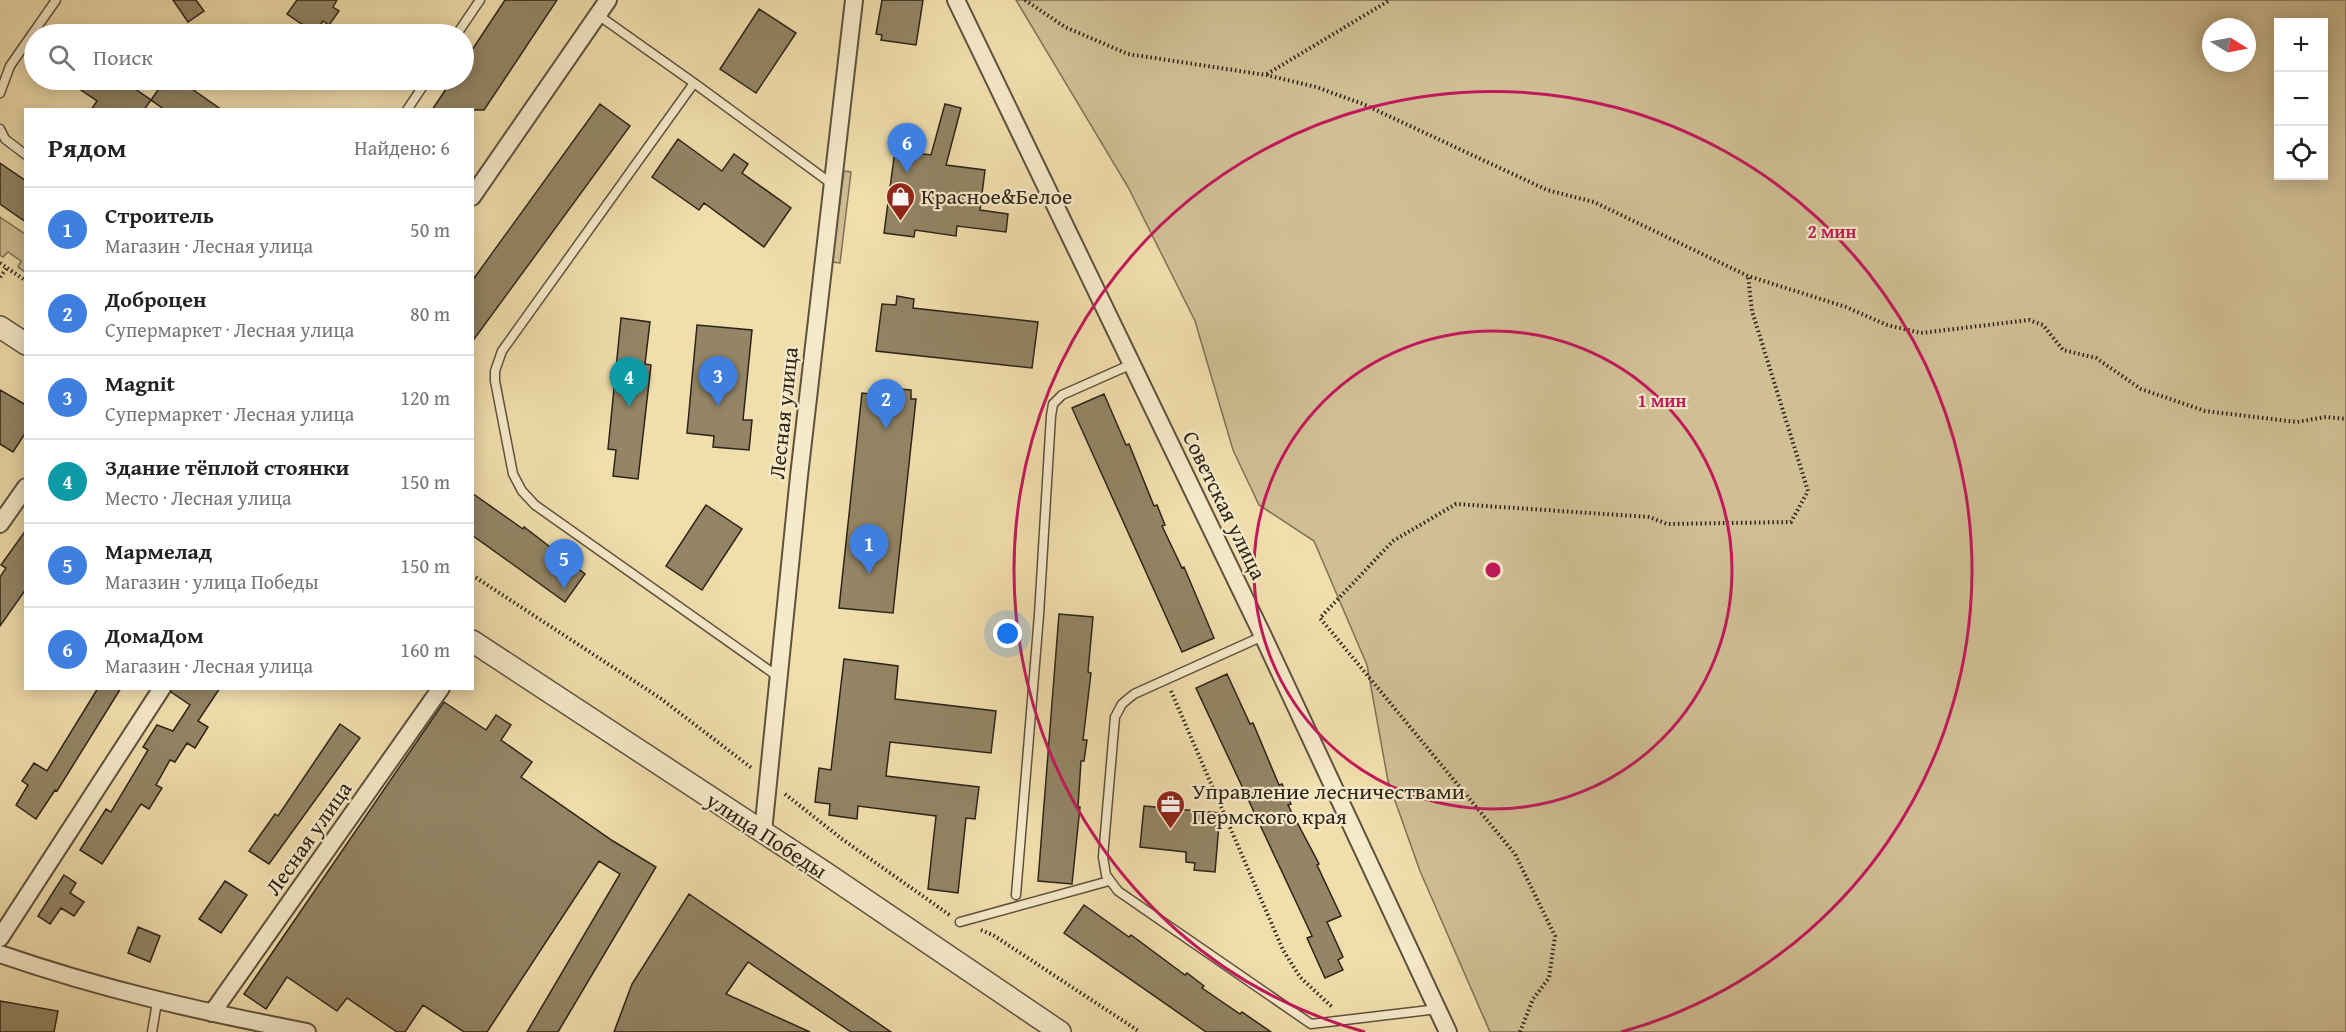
<!DOCTYPE html>
<html lang="ru">
<head>
<meta charset="utf-8">
<style>
  :root { --surface:#fff; --page:#f6f6f6; --text:#222; --muted:#767676; --line:#e0e0e0; --accent:#8f2418 }
  body { margin:0; font-family:"Gentium Book Plus",serif; background:var(--page); color:var(--text) }
  .controls { position:absolute; right:18px; top:18px; display:grid; overflow:hidden; border-radius:0px; box-shadow:0 3px 15px #0003 }
  .controls button { width:54px; height:54px; display:grid; place-items:center; padding:0; border:0; border-bottom:2px solid var(--line); background:var(--surface); color:var(--text); font:30px sans-serif }
  .compass { position:absolute; left:2202px; top:18px; width:54px; height:54px; border-radius:50%; background:var(--surface); box-shadow:0 3px 15px #0003; rotate:100deg }
  .you { position:absolute; left:1008px; top:634px; width:21px; height:21px; margin:-15px; border:4px solid #fff; border-radius:50%; background:#1a73e8; box-shadow:0 0 0 9px #1a73e833 }
  .badge { display:grid; place-items:center; width:39px; height:39px; border-radius:50%; background:var(--accent); color:#fff; font-size:20px; font-weight:700 }
  .pin { position:absolute; translate:-50% -50px; filter:drop-shadow(0 2px 3px #0008) }
  .pin::after { content:''; position:absolute; top:32px; width:21px; height:18px; background:inherit; clip-path:polygon(0 0,100% 0,50% 100%) }
  .list { margin:0; padding:0; list-style:none }
  h2 { display:flex; justify-content:space-between; align-items:center; height:78px; margin:0; padding:0 24px; font-size:26px }
  h2 small { font-size:20px; font-weight:400; color:var(--muted) }
  .list li { display:grid; grid-template-columns:39px 1fr auto; gap:18px; align-items:center; box-sizing:border-box; height:84px; padding:0 24px; border-top:2px solid var(--line) }
  .list b { display:block; font-size:22px; white-space:nowrap }
  .list p { margin:0; font-size:20px; white-space:nowrap; color:var(--muted) }
  .list em { font-size:20px; font-style:normal; color:var(--muted) }
  .icon { flex:none; width:33px; height:33px; fill:none; stroke:currentColor; stroke-width:2; stroke-linecap:round; stroke-linejoin:round }
  .map { position:relative; flex:none; width:2346px; height:1032px; overflow:hidden }
  .search { position:absolute; background:var(--surface); box-shadow:0 3px 15px #0003; left:24px; top:24px; width:450px; height:66px; display:flex; align-items:center; gap:15px; box-sizing:border-box; padding:0 21px; border-radius:33px; color:var(--muted); font-size:22px }
  .panel { position:absolute; background:var(--surface); box-shadow:0 3px 15px #0003; left:24px; top:108px; width:450px; height:582px; border-radius:0px }
  .map>svg:first-child { display:block }
</style>
</head>
<body>
<div class="map">
<svg width="2346" height="1032" viewBox="0 0 2346 1032">
  <rect width="100%" height="100%" fill="#f1dead"/>
  <filter id="stains"><feTurbulence type="fractalNoise" baseFrequency=".00333" numOctaves="4"/><feColorMatrix values="0 0 0 0 .2 0 0 0 0 .09 0 0 0 0 .02 0 0 0 .5 -.17"/></filter>
  <radialGradient id="worn" r=".72"><stop offset=".6" stop-color="#630" stop-opacity="0"/><stop offset="1" stop-color="#630" stop-opacity=".3"/></radialGradient>
  <path fill="#d0be94" stroke="#7e7156" stroke-width="1.5" fill-rule="evenodd" d="M1016 0H2346V1032H1490L1420 871 1388 781 1367 665 1314 541 1259 505 1233 450 1195 321 1128 187ZM2278 22H2324V176H2278ZM2211 27H2247V63H2211Z
    M844 171 851 172 840 263 832 262Z
    M0 217 25 234V272L18 267 21 261 8 252 3 257 0 255Z"/>
  <path fill="#938565" stroke="#2d2418" stroke-width="1.5" d="M173 0H196L204 11 188 22Z
    M297 0H337L333 7 339 11 329 25 323 21 315 33 287 14Z
    M505 0H557L484 110H432L452 80H464V62Z
    M882 0H923L916 45 881 40 882 35 876 34Z
    M759 9 796 33 756 93 720 69Z
    M66 80H122L151 100 144 110H91L97 101Z
    M165 80H179L222 110H165L151 100Z
    M600 104 630 126 472 342V281Z
    M945 104 961 108 946 165 985 170 980 210 1008 214 1006 232 957 226 956 236 915 230 914 237 884 233 895 150 931 155Z
    M678 139 722 171 734 154 748 164 742 173 791 208 764 247 704 203 699 210 652 177Z
    M0 163 26 181V222L0 204Z
    M897 296 914 299 913 308 1038 322 1032 368 876 351 882 304 896 305Z
    M621 318 650 322 645 364 651 365 638 479 613 476 616 450 608 449Z
    M697 325 752 330 743 420H752L749 450 713 447 714 436 687 433Z
    M888 388 911 390V399H916L893 613 839 608 862 393 887 396Z
    M0 390 26 405V432L13 452 0 444Z
    M1104 394 1126 445 1129 444 1154 506 1157 505 1165 525 1162 526 1182 568 1184 567 1214 638 1182 652 1072 408Z
    M472 493 523 529 524 527 585 574 565 602 472 535Z
    M706 505 742 529 702 590 666 566Z
    M26 530V589L0 626V577L6 568 1 565Z
    M1059 614 1093 617 1088 672 1091 673 1083 740H1087L1084 761H1081L1078 807H1080L1072 884 1038 881Z
    M844 659 898 666 895 699 996 711 991 753 890 742 886 776 979 787 975 819 966 818 958 893 928 889 936 816 858 806 857 819 829 815 830 804 815 802 819 768 831 770Z
    M1227 674 1250 724 1253 723 1279 785 1282 784 1291 804 1288 805 1319 864 1317 865 1341 916 1327 922 1343 957 1338 960 1343 970 1325 978 1307 938 1312 936 1196 688Z
    M98 688H121L57 791 55 790 36 819 16 805 28 785 22 781 34 763 47 771Z
    M172 688H220L198 721 208 727 195 748 187 743 175 762 170 760 156 785 162 788 149 809 141 804 102 864 80 850 106 809 111 812 148 750 143 747 157 725 173 731 190 705 171 692Z
    M444 702 486 730 496 715 511 725 501 740 532 762 521 777 613 841 656 867 558 1032H527L620 874 599 861 487 1032H464L423 1005 405 1032H397L347 998 337 1011 287 977 266 1009 244 994Z
    M340 724 360 738 269 864 249 851 275 814 278 816Z
    M1144 806 1220 813 1215 872 1194 870 1195 863 1186 862V852L1140 847Z
    M64 875 76 883 70 893 84 902 74 916 61 908 50 924 38 916Z
    M225 881 247 895 221 933 199 919Z
    M689 894 891 1032H851L748 962 726 994 810 1032H614L632 984Z
    M1084 905 1129 937 1131 935 1185 975 1187 973 1204 986 1202 988 1240 1014 1242 1012 1271 1032H1206L1064 933Z
    M138 927 160 936 150 962 128 953Z
    M0 1001 58 1011 54 1032H0Z"/>
  <g fill="none" stroke-linecap="round" stroke-linejoin="round">
    <defs>
      <path id="service" d="M598 15 694 83
        M457 34 480 0
        M0 93 10 66 56 0
        M407 110 427 80
        M0 129 5 139 26 155
        M1263 636 1134 694 1122 704 1115 717 1103 857 1106 875 1118 891 1311 1024 1438 1009
        M780 678 535 505 522 491 513 474 495 381V371L502 351 694 83 832 184
        M1016 895 1039 615 1051 416 1053 404 1062 395 1132 364
        M960 922 1109 881
        M152 1032 157 1002"/>
      <path id="minor" d="M956 0 1263 636 1448 1032
        M472 197 608 0
        M0 524 26 487
        M763 832 799 476 854 0
        M0 938 162 688
        M0 954C101 989 202 1012 307 1032
        M212 1013 441 688"/>
      <path id="tertiary" d="M0 327 26 344
        M472 641 824 872 1060 1032"/>
    </defs>
    <use href="#service" stroke="#5e523d" stroke-width="11"/>
    <use href="#minor" stroke="#5e523d" stroke-width="20"/>
    <use href="#tertiary" stroke="#5e523d" stroke-width="24"/>
    <path stroke="#2d2418" stroke-width="4" stroke-dasharray="1.5 3" stroke-linecap="butt" d="M1025 0 1065 27 1128 54 1266 75 1316 87 1363 104 1547 190 1594 202 1748 276 1846 307 1887 325 1921 333 2029 320 2043 325 2063 350 2096 358 2141 389 2205 411 2297 422 2326 417 2346 419
      M1267 74 1390 0
      M0 263 26 281
      M0 277 7 268
      M472 575 660 698 753 769
      M1171 691 1283 950 1300 977 1332 1007
      M785 794 842 839 951 916
      M981 930 993 935 1140 1032
      M1520 1032 1533 999 1549 978 1555 936 1515 854 1320 618 1393 541 1456 504 1649 517 1667 524 1791 522 1808 491 1752 311 1748 276"/>
    <use href="#service" stroke="#f6eaca" stroke-width="8"/>
    <use href="#minor" stroke="#f6eaca" stroke-width="16"/>
    <use href="#tertiary" stroke="#f6eaca" stroke-width="21"/>
  </g>
  <g fill="none" stroke="#c2185b" stroke-width="3">
    <circle cx="1493" cy="570" r="239"/>
    <path d="M1365 1032A479 479 0 1 1 1621 1032"/>
  </g>
  <defs>
    <symbol id="shop-pin" viewBox="-11 -11 22 30"><path d="M0 17L-7.5 6A9.5 9.5 0 1 1 7.5 6Z" fill="#8f2418" stroke="#f6eaca"/><path d="M-5-2.5h2.3a2.7 3.5 0 0 1 5.4 0H5L5.5 6h-11ZM-1.5-2.5h3a1.5 2.3 0 0 0-3 0Z" fill="#fff"/></symbol>
    <symbol id="office-pin" viewBox="-11 -11 22 30"><path d="M0 17L-7.5 6A9.5 9.5 0 1 1 7.5 6Z" fill="#8f2418" stroke="#f6eaca"/><path d="M-6-3h4V-5.5h4V-3h4V5H-6ZM-1-4.5V-3h2v-1.5ZM-6 0V1H6V0Z" fill="#fff"/></symbol>
  </defs>
  <g fill-rule="evenodd">
    <use href="#shop-pin" x="884" y="180" width="33" height="45"/>
    <use href="#office-pin" x="1154" y="788" width="33" height="45"/>
  </g>
  <g text-anchor="middle" dominant-baseline="central" stroke-width="4.5" stroke-linejoin="round" paint-order="stroke">
    <g font-size="22" fill="#2d2418" stroke="#f6eaca" text-anchor="start">
      <text x="921" y="196">Красное&amp;Белое</text>
      <text x="1192" y="791">Управление лесничествами<tspan x="1192" dy="25">Пермского края</tspan></text>
    </g>
    <g font-size="22" fill="#2d2418" stroke="#f6eaca">
      <text transform="translate(783 413) rotate(-84)">Лесная улица</text>
      <text transform="translate(1225 505) rotate(64)">Советская улица</text>
      <text transform="translate(767 835) rotate(33)">улица Победы</text>
      <text transform="translate(308 838) rotate(-55)">Лесная улица</text>
    </g>
  </g>
  <circle cx="1493" cy="570" r="9" fill="#c2185b" stroke="#f6eaca" stroke-width="3"/>
  <g font-size="18" text-anchor="middle" font-weight="bold" fill="#c2185b" stroke="#f6eaca" stroke-width="4.5" stroke-linejoin="round" paint-order="stroke">
    <text x="1832" y="238">2 мин</text>
    <text x="1662" y="407">1 мин</text>
  </g>
  <rect width="100%" height="100%" filter="url(#stains)"/>
  <rect width="100%" height="100%" fill="url(#worn)"/>
</svg>
<div class="controls">
<button>+</button>
<button>−</button>
<button><svg class="icon" aria-label="locate" viewBox="0 0 24 24"><circle cx="12" cy="12" r="6"/><path d="M12 2v4M12 18v4M2 12h4M18 12h4"/></svg></button>
</div>
<svg class="compass" viewBox="-18 -18 36 36"><path d="M0-13l5 13h-10z" fill="#e53935"/><path d="M0 13l5-13h-10z" fill="#767676"/></svg>
<div class="you"></div>
<div class="pin badge" style="left:869px;top:574px;background:#3f7fe0">1</div>
<div class="pin badge" style="left:886px;top:429px;background:#3f7fe0">2</div>
<div class="pin badge" style="left:718px;top:406px;background:#3f7fe0">3</div>
<div class="pin badge" style="left:629px;top:407px;background:#0f9aa8">4</div>
<div class="pin badge" style="left:564px;top:589px;background:#3f7fe0">5</div>
<div class="pin badge" style="left:907px;top:173px;background:#3f7fe0">6</div>
<div class="search"><svg class="icon" aria-label="search" viewBox="0 0 24 24"><circle cx="10" cy="10" r="6"/><path d="M15 15l6 6"/></svg>Поиск</div>
<section class="panel">
<h2>Рядом<small>Найдено: 6</small></h2>
<ul class="list">
<li><span class="badge" style="background:#3f7fe0">1</span><div><b>Строитель</b><p>Магазин · Лесная улица</p></div><em>50 m</em></li>
<li><span class="badge" style="background:#3f7fe0">2</span><div><b>Доброцен</b><p>Супермаркет · Лесная улица</p></div><em>80 m</em></li>
<li><span class="badge" style="background:#3f7fe0">3</span><div><b>Magnit</b><p>Супермаркет · Лесная улица</p></div><em>120 m</em></li>
<li><span class="badge" style="background:#0f9aa8">4</span><div><b>Здание тёплой стоянки</b><p>Место · Лесная улица</p></div><em>150 m</em></li>
<li><span class="badge" style="background:#3f7fe0">5</span><div><b>Мармелад</b><p>Магазин · улица Победы</p></div><em>150 m</em></li>
<li><span class="badge" style="background:#3f7fe0">6</span><div><b>ДомаДом</b><p>Магазин · Лесная улица</p></div><em>160 m</em></li>
</ul>
</section>
</div>
</body>
</html>
